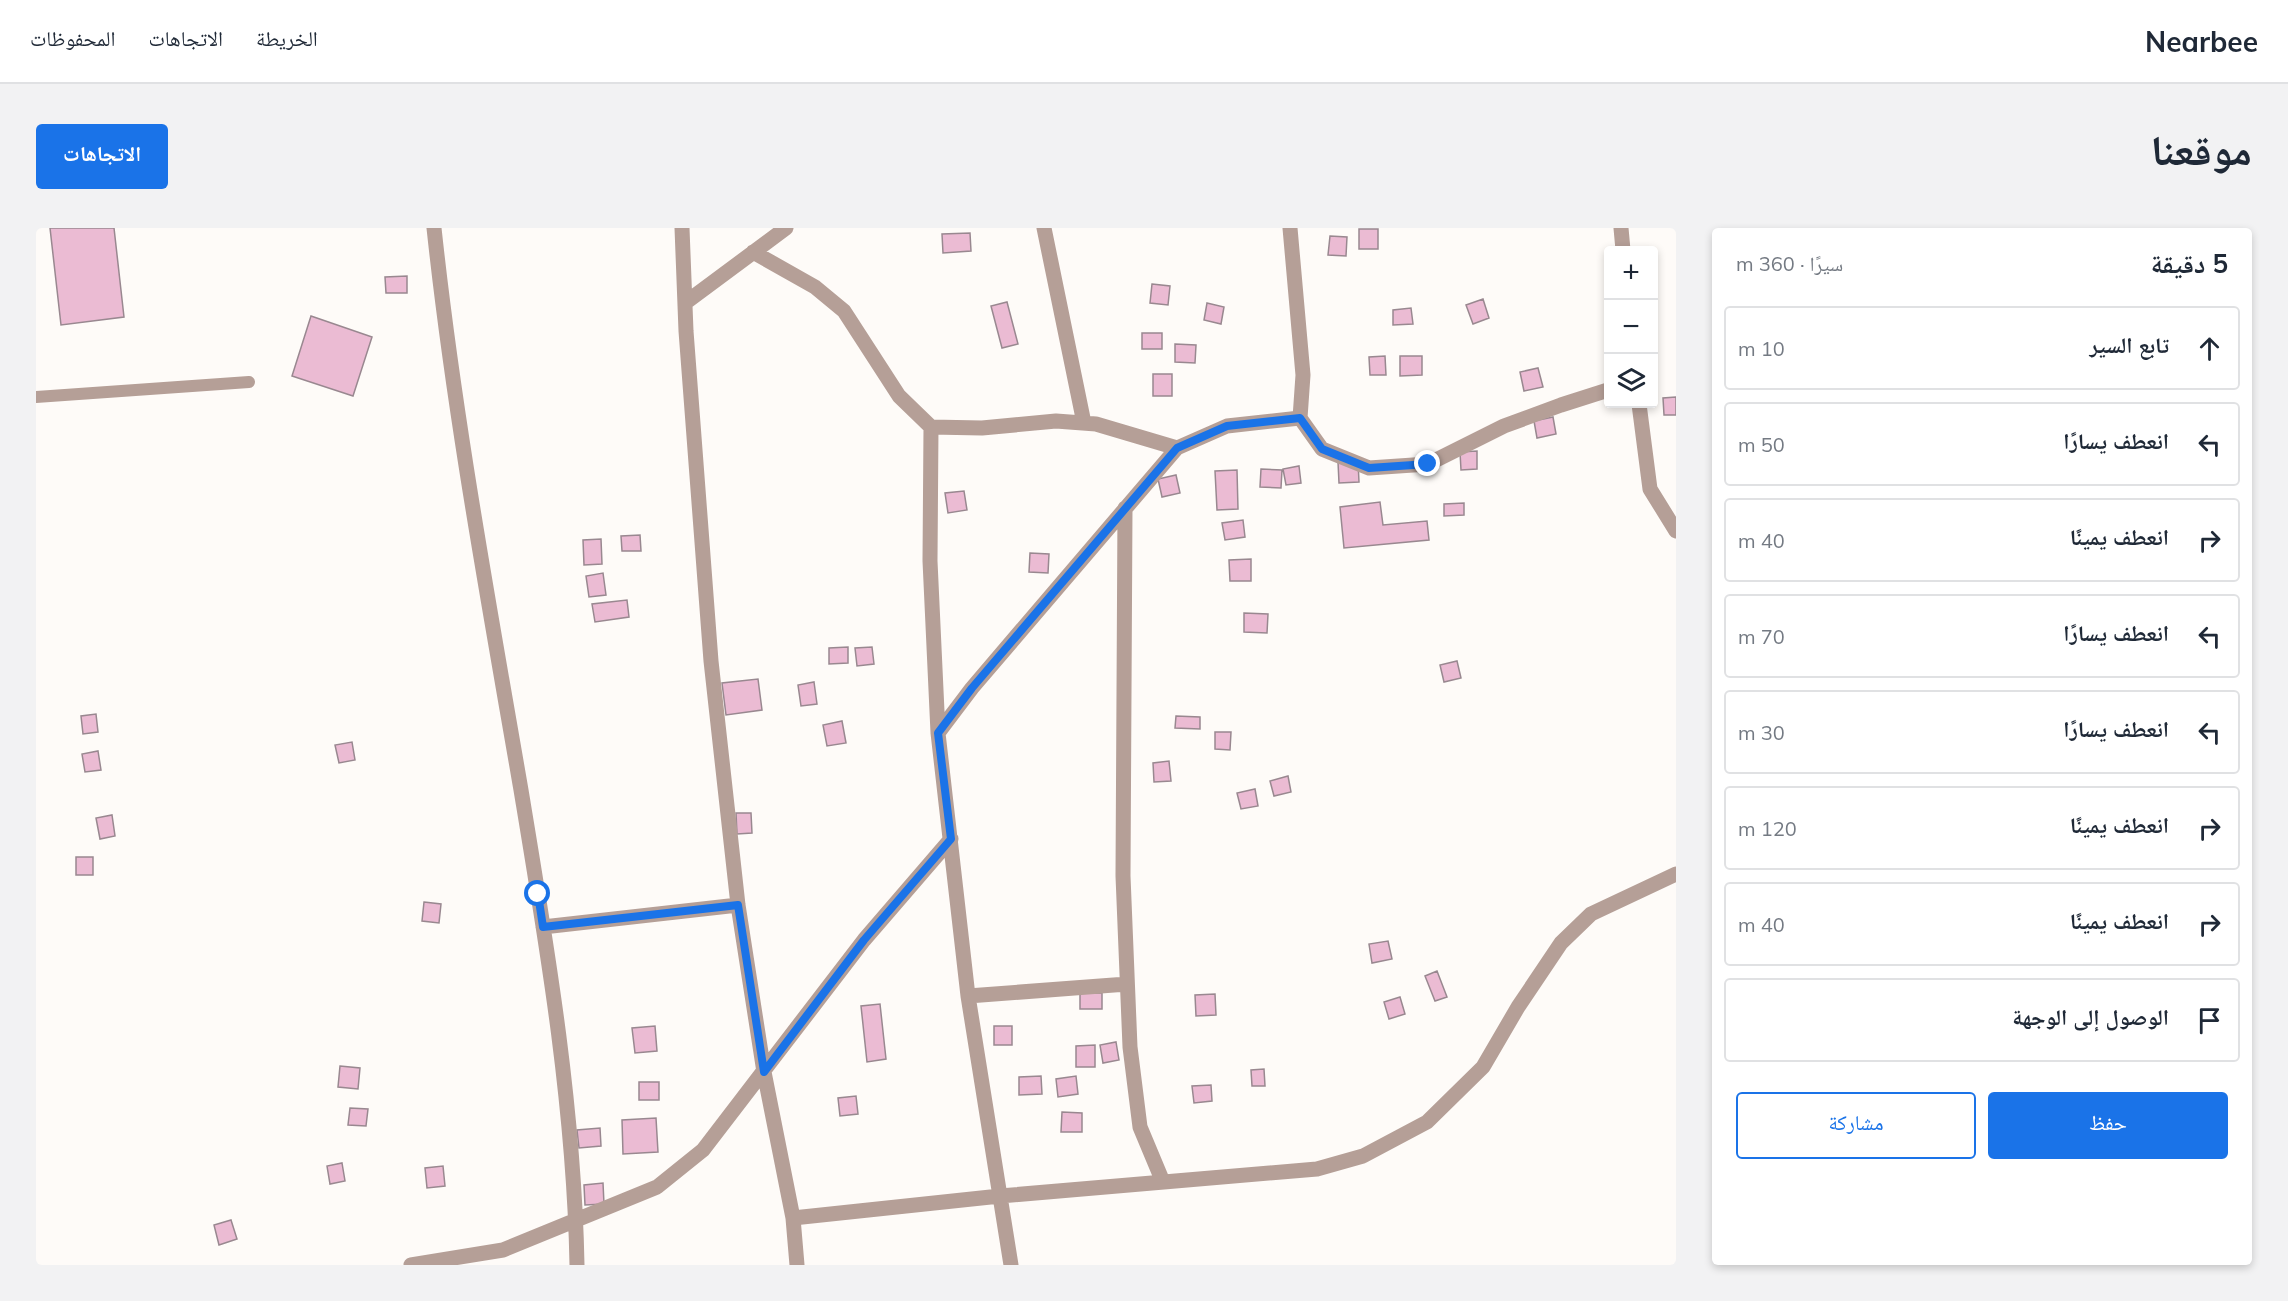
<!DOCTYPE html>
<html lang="ar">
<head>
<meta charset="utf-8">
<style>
  :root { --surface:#fff; --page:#f2f2f3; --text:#1f2937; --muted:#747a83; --line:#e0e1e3; --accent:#1a73e8 }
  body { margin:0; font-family:Mulish,"Noto Naskh Arabic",sans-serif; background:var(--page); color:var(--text); direction:rtl }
  .controls { position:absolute; right:18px; top:18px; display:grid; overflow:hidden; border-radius:6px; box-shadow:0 3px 9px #0003 }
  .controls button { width:54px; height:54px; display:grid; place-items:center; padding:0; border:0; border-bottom:2px solid var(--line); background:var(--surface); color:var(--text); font:30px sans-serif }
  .stop { position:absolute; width:18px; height:18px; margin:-14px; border:4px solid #1a73e8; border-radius:50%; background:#fff }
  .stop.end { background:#1a73e8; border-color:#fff; box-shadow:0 2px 6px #0008 }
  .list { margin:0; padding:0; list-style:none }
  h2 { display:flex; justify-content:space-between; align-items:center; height:78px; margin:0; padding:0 24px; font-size:26px }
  h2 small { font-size:20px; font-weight:400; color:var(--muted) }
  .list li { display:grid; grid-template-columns:39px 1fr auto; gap:18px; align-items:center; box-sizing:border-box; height:84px; margin:0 12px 12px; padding:0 12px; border:2px solid var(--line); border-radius:6px }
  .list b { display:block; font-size:22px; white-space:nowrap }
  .list em { font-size:20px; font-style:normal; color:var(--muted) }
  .actions { display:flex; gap:12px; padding:18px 24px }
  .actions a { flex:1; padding:14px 0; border:2px solid var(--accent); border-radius:6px; text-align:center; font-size:21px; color:var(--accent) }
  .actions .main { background:var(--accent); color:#fff }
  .icon { flex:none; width:33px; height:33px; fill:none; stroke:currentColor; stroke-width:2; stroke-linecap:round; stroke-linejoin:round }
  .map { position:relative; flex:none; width:1640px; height:1037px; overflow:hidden; direction:ltr; border-radius:6px }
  header { display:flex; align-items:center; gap:36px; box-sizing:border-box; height:84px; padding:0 30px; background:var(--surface); border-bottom:2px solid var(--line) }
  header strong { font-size:28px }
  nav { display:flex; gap:33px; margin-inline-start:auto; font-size:21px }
  .intro { display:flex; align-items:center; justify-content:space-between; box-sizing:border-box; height:144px; padding:0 36px }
  h1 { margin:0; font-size:42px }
  .button { padding:15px 27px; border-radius:6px; background:var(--accent); color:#fff; font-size:21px; font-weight:700 }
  main { display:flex; gap:36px; padding:0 36px }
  aside { flex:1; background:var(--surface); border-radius:6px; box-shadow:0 3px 9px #0003 }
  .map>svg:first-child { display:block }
</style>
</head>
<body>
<header>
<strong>Nearbee</strong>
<nav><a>الخريطة</a><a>الاتجاهات</a><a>المحفوظات</a></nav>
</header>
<div class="intro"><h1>موقعنا</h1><a class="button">الاتجاهات</a></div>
<main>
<aside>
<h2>5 دقيقة<small>سيرًا · 360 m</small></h2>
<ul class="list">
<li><svg class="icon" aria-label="ahead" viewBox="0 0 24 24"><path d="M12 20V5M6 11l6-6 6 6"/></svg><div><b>تابع السير</b></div><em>10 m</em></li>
<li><svg class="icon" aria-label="left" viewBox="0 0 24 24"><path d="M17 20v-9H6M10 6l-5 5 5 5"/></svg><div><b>انعطف يسارًا</b></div><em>50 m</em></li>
<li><svg class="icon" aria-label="right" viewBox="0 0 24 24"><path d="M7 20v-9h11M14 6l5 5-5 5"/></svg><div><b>انعطف يمينًا</b></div><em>40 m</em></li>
<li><svg class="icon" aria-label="left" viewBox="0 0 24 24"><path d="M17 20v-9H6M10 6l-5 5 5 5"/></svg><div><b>انعطف يسارًا</b></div><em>70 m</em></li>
<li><svg class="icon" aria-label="left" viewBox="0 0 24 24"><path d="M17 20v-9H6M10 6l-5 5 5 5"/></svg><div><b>انعطف يسارًا</b></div><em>30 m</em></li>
<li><svg class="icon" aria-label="right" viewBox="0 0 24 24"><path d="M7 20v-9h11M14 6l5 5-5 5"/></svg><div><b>انعطف يمينًا</b></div><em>120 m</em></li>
<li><svg class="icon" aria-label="right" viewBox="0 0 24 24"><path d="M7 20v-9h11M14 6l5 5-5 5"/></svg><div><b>انعطف يمينًا</b></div><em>40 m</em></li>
<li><svg class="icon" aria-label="arrive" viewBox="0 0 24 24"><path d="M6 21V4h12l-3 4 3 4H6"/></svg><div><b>الوصول إلى الوجهة</b></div></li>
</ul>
<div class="actions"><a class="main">حفظ</a><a>مشاركة</a></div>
</aside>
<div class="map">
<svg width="1640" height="1037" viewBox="0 0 1640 1037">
  <rect width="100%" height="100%" fill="#fefbf8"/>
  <path fill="#ebbbd3" stroke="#998890" stroke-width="1.5" d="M14 0H78L88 89 25 97Z
    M1323 1H1342V21H1323Z
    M934 5 935 23 907 25 906 6Z
    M1294 8 1311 9 1310 28 1292 27Z
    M371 48V65H350L349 49Z
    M1116 56 1134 58 1132 77 1114 75Z
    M1447 71 1453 90 1437 96 1430 77Z
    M971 74 982 116 966 120 955 78Z
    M1171 75 1188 79 1185 96 1168 92Z
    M1375 80 1377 96 1357 97V82Z
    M275 88 336 109 317 168 256 148Z
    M1106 105H1126V121H1106Z
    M1139 116 1160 117 1159 135 1139 134Z
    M1349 128 1350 147H1334L1333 129Z
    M1364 128H1386V147L1364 148Z
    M1502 140 1507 159 1488 163 1484 144Z
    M1117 146H1136V168H1117Z
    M1640 169V187H1628L1627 170Z
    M1517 189 1520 206 1501 210 1498 193Z
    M1441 223V241L1425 242 1424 224Z
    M1322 233 1323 254 1303 255 1302 234Z
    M1263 238 1265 255 1250 257 1247 241Z
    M1225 241 1246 242 1245 260 1224 259Z
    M1201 242 1202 281 1181 282 1179 243Z
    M1140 247 1144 265 1126 269 1122 251Z
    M928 263 931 282 912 285 909 265Z
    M1344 274 1347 297 1391 293 1393 312 1308 320 1304 279Z
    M1428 275V287L1408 288V276Z
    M1207 292 1209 309 1189 312 1186 295Z
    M604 307 605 323H586L585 308Z
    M565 311 566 336 548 337 547 312Z
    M994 325 1013 326 1012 345 993 344Z
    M1215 331V353H1194L1193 332Z
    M567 345 570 367 553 369 550 348Z
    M591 372 593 389 559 394 556 376Z
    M1208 385 1232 386 1231 405 1208 404Z
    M812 419V435L793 436V420Z
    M836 419 838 436 821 438 819 420Z
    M1421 433 1425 450 1408 454 1404 437Z
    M722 451 726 482 690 487 686 455Z
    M778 454 781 476 765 478 762 457Z
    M60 486 62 504 47 506 45 488Z
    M1140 488 1164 489V501L1139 500Z
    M806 493 810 515 791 518 787 497Z
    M1179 504H1195L1194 522 1179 521Z
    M316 514 319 532 303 535 299 517Z
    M62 523 65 542 49 544 46 526Z
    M1133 533 1135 553 1118 554 1117 535Z
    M1252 548 1255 564 1238 568 1234 553Z
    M1219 561 1222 578 1205 581 1201 565Z
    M700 585H715L716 605 701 606Z
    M76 587 79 608 64 611 60 590Z
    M40 629H57V647H40Z
    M388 674 405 676 403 695 386 693Z
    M1352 713 1356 731 1336 735 1333 716Z
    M1401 743 1411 769 1399 773 1389 748Z
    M1044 765H1066V781H1044Z
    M1179 766 1180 787 1160 788 1159 767Z
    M1364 769 1369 786 1353 791 1348 774Z
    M844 776 850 831 831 834 825 778Z
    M619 798 621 823 599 825 596 800Z
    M958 798H976V817H958Z
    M1080 814 1083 832 1067 835 1064 817Z
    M1059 817V839H1040V818Z
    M304 838 324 840 322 861 302 859Z
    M1228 841 1229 858H1216L1215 842Z
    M1005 848 1006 866 983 867V849Z
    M1040 848 1042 866 1022 869 1020 851Z
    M603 854H623V872H603Z
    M1175 857 1176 873 1158 875 1156 858Z
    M820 868 822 886 804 888 802 870Z
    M314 880 332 881 330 898 312 897Z
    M1026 884 1046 885V904H1025Z
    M620 890 622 924 587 926 586 892Z
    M564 900 565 918 543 920 541 902Z
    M306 935 309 953 294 956 291 938Z
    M407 938 409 958 391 960 389 940Z
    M567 955 568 976 549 977 548 957Z
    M195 992 201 1011 183 1017 178 997Z"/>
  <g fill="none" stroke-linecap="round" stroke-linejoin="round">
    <path stroke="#b59f97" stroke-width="12" d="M0 169 213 154"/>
    <path stroke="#b59f97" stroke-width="15" d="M398 0C418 187 453 376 485 562 511 719 538 877 541 1037
      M646 0 650 103 675 433 702 677 728 844 757 990 761 1037
      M1008 0 1048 195
      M1254 0 1267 147 1264 190 1286 221 1333 240 1392 236 1468 198 1525 177 1572 162
      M1585 0 1587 22
      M717 24 779 59 808 83 863 168 895 199 946 200 1020 193 1060 196 1141 220
      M649 75 750 0
      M1603 176 1614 261 1640 303
      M895 199 894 333 902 505 932 768 975 1037
      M1089 280 1087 648 1094 819 1104 899 1127 954
      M902 505 936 460 1141 220 1191 198 1264 190
      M507 699 702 677
      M932 768 1091 756
      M757 990 964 968 1281 941 1327 928 1391 894 1447 839 1482 779 1525 715 1555 686 1640 646
      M375 1037 467 1022 621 959 667 922 828 712 915 611"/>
  </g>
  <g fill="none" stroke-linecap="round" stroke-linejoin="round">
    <path stroke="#1a73e8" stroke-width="8" d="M502 666 507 699 702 677 728 844 828 712 915 611 902 505 936 460 1141 220 1191 198 1264 190 1286 221 1333 240 1392 236"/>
  </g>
</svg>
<div class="controls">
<button>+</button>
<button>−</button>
<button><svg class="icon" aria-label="layers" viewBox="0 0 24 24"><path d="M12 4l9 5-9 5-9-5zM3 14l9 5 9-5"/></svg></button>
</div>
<div class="stop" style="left:502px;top:666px"></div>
<div class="stop end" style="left:1392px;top:236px"></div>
</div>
</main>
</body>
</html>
